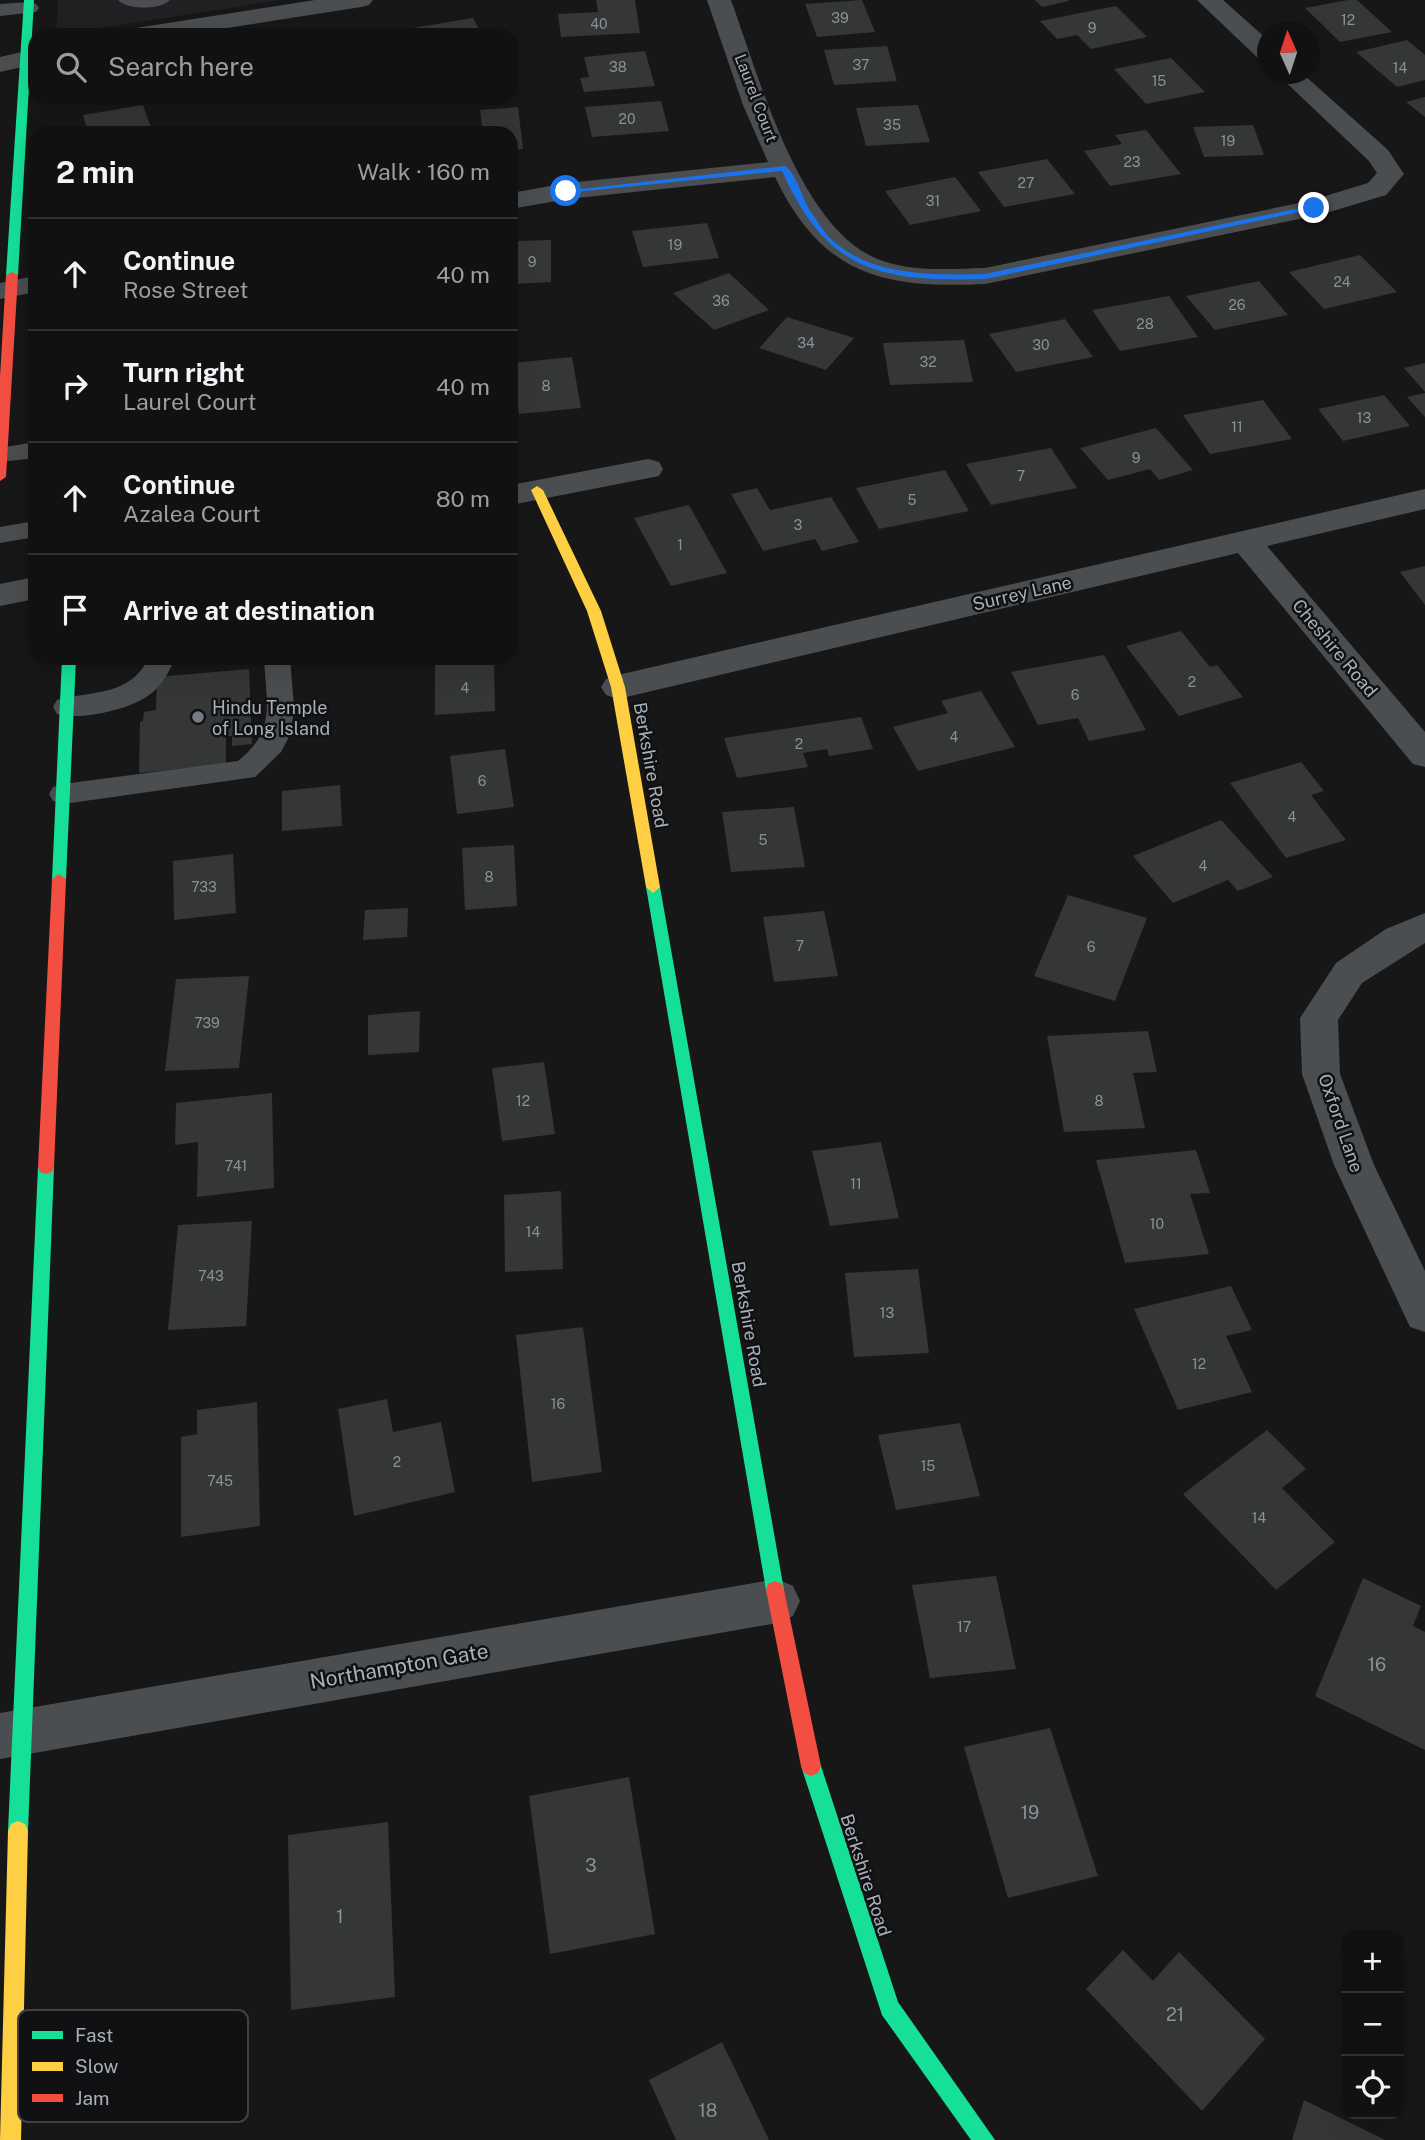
<!DOCTYPE html>
<html lang="en">
<head>
<meta charset="utf-8">
<style>
  :root { --surface:#111; --page:#1e1f1f; --text:#f1f3f6; --muted:#9c9d9f; --line:#303131 }
  body { margin:0; font-family:"Public Sans",sans-serif; background:var(--page); color:var(--text) }
  .controls { position:absolute; right:21px; bottom:21px; display:grid; overflow:hidden; border-radius:14px; box-shadow:0 7px 28px #0002 }
  .controls button { width:63px; height:63px; display:grid; place-items:center; padding:0; border:0; border-bottom:2px solid var(--line); background:var(--surface); color:var(--text); font:35px sans-serif }
  .compass { position:absolute; left:1257px; top:21px; width:63px; height:63px; border-radius:50%; background:var(--surface); box-shadow:0 7px 28px #0002; rotate:357deg }
  .stop { position:absolute; width:21px; height:21px; margin:-16px; border:5px solid #1a73e8; border-radius:50%; background:#fff }
  .stop.end { background:#1a73e8; border-color:#fff; box-shadow:0 2px 7px #0008 }
  .list { margin:0; padding:0; list-style:none }
  h2 { display:flex; justify-content:space-between; align-items:center; height:91px; margin:0; padding:0 28px; font-size:30px }
  h2 small { font-size:23px; font-weight:400; color:var(--muted) }
  .list li { display:grid; grid-template-columns:46px 1fr auto; gap:21px; align-items:center; box-sizing:border-box; height:112px; padding:0 28px; border-top:2px solid var(--line) }
  .list b { display:block; font-size:26px; white-space:nowrap }
  .list p { margin:0; font-size:23px; white-space:nowrap; color:var(--muted) }
  .list em { font-size:23px; font-style:normal; color:var(--muted) }
  .icon { flex:none; width:38px; height:38px; fill:none; stroke:currentColor; stroke-width:2; stroke-linecap:round; stroke-linejoin:round }
  .map { position:relative; flex:none; width:1425px; height:2140px; overflow:hidden }
  .search { position:absolute; background:var(--surface); box-shadow:0 7px 28px #0002; left:28px; top:28px; width:490px; height:77px; display:flex; align-items:center; gap:18px; box-sizing:border-box; padding:0 24px; border-radius:21px; color:var(--muted); font-size:26px }
  .panel { position:absolute; background:var(--surface); box-shadow:0 7px 28px #0002; left:28px; top:126px; width:490px; height:539px; border-radius:21px }
  .map>svg:first-child { display:block }
</style>
</head>
<body>
<div class="map">
<svg width="1425" height="2140" viewBox="0 0 1425 2140">
  <rect width="100%" height="100%" fill="#171717"/>
  <path fill="#212123" d="M58 0H280L56 35Z"/>
  <path fill="#353636" d="M596 0H635L640 33 561 37 558 14 598 12Z
    M862 0 875 32 817 37 805 4Z
    M1035 0H1069V1L1042 7Z
    M1348 0H1357L1392 32 1340 42 1305 8Z
    M1116 6 1147 37 1091 49 1077 35 1057 39 1040 21Z
    M473 18 482 35H404L401 30Z
    M1407 40 1425 55V80L1397 87 1356 52Z
    M887 46 897 81 834 85 824 50Z
    M645 51 655 86 584 92 580 78 589 77 584 57Z
    M1171 58 1205 92 1146 104 1114 69Z
    M1425 97V117L1406 102Z
    M661 101 669 131 592 137 585 107Z
    M143 105 153 133H88L83 115Z
    M918 105 930 142 866 146 856 108Z
    M518 107 523 149 511 150V133H483L480 110Z
    M1253 125 1264 155 1204 157 1193 127Z
    M257 126 258 133H224L223 129Z
    M1146 130 1181 174 1110 186 1084 151 1122 144 1115 135Z
    M1047 159 1075 194 1004 207 978 172Z
    M955 177 981 211 910 225 885 191Z
    M707 223 719 258 643 267 632 231Z
    M551 240V282L514 284V241Z
    M1360 255 1397 292 1324 309 1289 272Z
    M729 273 769 310 714 330 673 293Z
    M1259 281 1288 315 1215 330 1186 296Z
    M1169 296 1198 337 1120 351 1092 310Z
    M787 317 854 338 826 370 759 348Z
    M1065 319 1093 357 1016 372 989 334Z
    M964 340 973 382 890 385 883 343Z
    M572 357 581 408 519 414 512 363Z
    M1425 363V392L1404 368Z
    M1425 393V417L1407 397Z
    M1384 395 1410 426 1343 441 1318 409Z
    M1263 400 1292 439 1210 454 1183 415Z
    M1156 428 1193 470 1159 480 1150 469 1108 480 1080 448Z
    M1051 448 1077 488 991 505 966 464Z
    M945 470 969 511 879 529 856 488Z
    M757 488 770 510 831 497 859 542 822 551 815 539 763 551 731 494Z
    M689 505 727 573 671 586 634 518Z
    M1425 566V605L1400 572Z
    M1181 631 1210 667 1217 665 1243 697 1179 716 1126 646Z
    M1104 655 1146 730 1089 741 1078 718 1038 725 1011 672Z
    M494 660 495 711 435 715V664Z
    M249 669 252 744 232 746V736H226V764L139 773 140 722 143 721 144 712 156 710 157 677Z
    M981 691 1015 747 918 771 893 727 948 713 941 701Z
    M861 717 873 749 829 756 827 749 803 753 808 767 737 778 724 738Z
    M505 749 514 807 457 814 450 756Z
    M1301 762 1324 791 1311 795 1346 840 1286 858 1230 783Z
    M340 785 342 826 282 831V791Z
    M794 807 805 867 731 872 722 812Z
    M1221 820 1273 877 1238 891 1228 880 1173 903 1133 856Z
    M514 845 517 906 465 910 462 848Z
    M233 854 236 913 174 920 173 861Z
    M1068 895 1147 918 1115 1001 1034 976Z
    M408 908 407 937 363 940 365 910Z
    M824 911 838 976 774 982 763 917Z
    M249 976 239 1068 165 1071 176 979Z
    M420 1011 419 1052 368 1055V1015Z
    M1148 1031 1157 1072 1133 1073 1145 1128 1064 1132 1047 1036Z
    M544 1062 555 1134 502 1141 492 1068Z
    M272 1093 274 1188 197 1197 198 1142 175 1145 176 1103Z
    M881 1142 899 1218 830 1226 812 1151Z
    M1196 1150 1210 1193 1190 1194 1209 1254 1125 1263 1096 1160Z
    M561 1191 563 1269 505 1272 504 1195Z
    M252 1221 246 1326 168 1330 178 1225Z
    M918 1269 929 1353 854 1357 845 1273Z
    M1231 1286 1252 1330 1226 1336 1252 1392 1178 1410 1134 1309Z
    M583 1327 602 1472 532 1482 516 1335Z
    M387 1399 393 1432 441 1422 455 1492 354 1516 338 1409Z
    M257 1402 260 1526 181 1537V1437L197 1434V1410Z
    M960 1423 980 1496 896 1510 878 1435Z
    M1267 1430 1306 1469 1282 1488 1335 1542 1276 1590 1183 1494Z
    M996 1576 1016 1669 930 1678 912 1585Z
    M1363 1578 1421 1606 1413 1626 1425 1632V1750L1315 1696Z
    M1050 1728 1098 1876 1008 1898 964 1747Z
    M629 1777 655 1934 550 1954 529 1796Z
    M388 1822 395 1997 291 2010 288 1835Z
    M1123 1950 1153 1981 1179 1952 1265 2039 1202 2111 1086 1989Z
    M722 2042 769 2140H676L649 2080Z
    M1304 2100 1385 2140H1292Z"/>
  <g fill="none" stroke-linecap="round" stroke-linejoin="round">
    <path fill="#4b4e50" fill-rule="evenodd" d="M118 0H170C161 10 127 10 118 0Z
      M29 2 36 4 39 8 36 12 0 16V4Z
      M35 442V458L0 462V448Z
      M35 521V537L0 543V527Z
      M149 658H175C170 669 165 681 155 690 137 709 81 721 57 714L53 707 57 700C94 690 129 697 149 658Z
      M264 658H290L294 707 291 733 281 752 255 777 63 804 53 801 49 794 53 787 63 784 238 761C277 730 266 703 264 658Z"/>
    <path fill="#4b4e50" fill-rule="evenodd" d="M315 0H373L369 5 361 7 183 35H124L127 30 136 28Z
      M707 0H731C758 74 796 216 869 255 903 273 947 269 985 268L1309 201 1368 183 1377 173 1369 161 1277 74H1303L1388 150 1404 174 1386 195 1323 214 985 284C883 289 822 275 775 177L567 199 511 209V193L567 183 768 162 743 105Z
      M1197 0H1223L1268 40V61L1259 59Z
      M35 49V64L0 72V57Z
      M35 276V292L0 299V283Z
      M648 459 659 462 663 469 659 476 511 505V485Z
      M1425 489V509L1267 546 1425 732V767L1413 764 1238 553 618 699 606 695 601 687 606 679 618 675Z
      M35 577V599L0 606V584Z
      M1425 913V943L1362 983 1338 1020 1340 1074 1374 1165 1425 1271V1332L1410 1327 1334 1165 1302 1074 1300 1018 1336 963 1386 929Z
      M777 1579 793 1586 800 1601 793 1616 777 1623 0 1759V1713Z"/>
    <path fill="#16e098" fill-rule="evenodd" d="M24 0H34L18 275 12 278 6 275Z
      M62 658H76L66 879 59 884 52 879Z
      M653 881 660 887 784 1590 782 1596 775 1599 768 1596 766 1590 646 887Z
      M46 1160 52 1162 54 1167 28 1831 25 1838 18 1841 11 1838 8 1831 38 1167 40 1162Z
      M811 1756 818 1759 821 1766 898 2002 995 2140H971L882 2015 801 1766 804 1759Z"/>
    <path fill="#ffcf43" fill-rule="evenodd" d="M537 486 543 490 601 611 625 687 660 887 653 893 646 887 611 687 587 611 531 490Z
      M18 1821 25 1824 28 1831 21 2140H0L8 1831 11 1824Z"/>
    <path fill="#f24e42" fill-rule="evenodd" d="M12 272 18 275 6 477 0 481V377L6 275Z
      M59 874 66 879 54 1167 52 1172 46 1174 40 1172 38 1167 52 879Z
      M775 1581 782 1584 784 1590 821 1766 818 1773 811 1776 804 1773 801 1766 766 1590 768 1584Z"/>
  </g>
  <path fill="#1a73e8" d="M785 166C797 174 802 199 811 212 817 220 823 231 830 238 870 277 933 275 985 274L1314 205 1318 208 985 279C881 282 827 272 782 171L566 193 563 191Z"/>
  <circle fill="#757b80" stroke="#111113" stroke-width="2.5" cx="198" cy="717" r="7"/>
  <g text-anchor="middle" dominant-baseline="central" stroke-width="5" stroke-linejoin="round" paint-order="stroke">
    <g font-size="14" fill="#8a9298">
      <text x="840" y="18">39</text>
      <text x="1348" y="20">12</text>
      <text x="599" y="24">40</text>
      <text x="1092" y="28">9</text>
      <text x="861" y="65">37</text>
      <text x="618" y="67">38</text>
      <text x="1400" y="68">14</text>
      <text x="1159" y="81">15</text>
      <text x="627" y="119">20</text>
      <text x="892" y="125">35</text>
      <text x="1228" y="141">19</text>
      <text x="1132" y="162">23</text>
      <text x="1026" y="183">27</text>
      <text x="933" y="201">31</text>
      <text x="675" y="245">19</text>
      <text x="532" y="262">9</text>
      <text x="1342" y="282">24</text>
      <text x="721" y="301">36</text>
      <text x="1237" y="305">26</text>
      <text x="1145" y="324">28</text>
      <text x="806" y="343">34</text>
      <text x="1041" y="345">30</text>
      <text x="928" y="362">32</text>
      <text x="546" y="386">8</text>
      <text x="1364" y="418">13</text>
      <text x="1237" y="427">11</text>
      <text x="1136" y="458">9</text>
      <text x="1021" y="476">7</text>
      <text x="912" y="500">5</text>
      <text x="798" y="525">3</text>
      <text x="680" y="545">1</text>
      <text x="1192" y="682">2</text>
      <text x="465" y="688">4</text>
      <text x="1075" y="695">6</text>
      <text x="954" y="737">4</text>
      <text x="799" y="744">2</text>
      <text x="482" y="781">6</text>
      <text x="1292" y="817">4</text>
      <text x="763" y="840">5</text>
      <text x="1203" y="866">4</text>
      <text x="489" y="877">8</text>
      <text x="204" y="887">733</text>
      <text x="800" y="946">7</text>
      <text x="1091" y="947">6</text>
      <text x="207" y="1023">739</text>
      <text x="523" y="1101">12</text>
      <text x="1099" y="1101">8</text>
      <text x="236" y="1166">741</text>
      <text x="856" y="1184">11</text>
      <text x="1157" y="1224">10</text>
      <text x="533" y="1232">14</text>
      <text x="211" y="1276">743</text>
      <text x="887" y="1313">13</text>
      <text x="1199" y="1364">12</text>
      <text x="558" y="1404">16</text>
      <text x="397" y="1462">2</text>
      <text x="928" y="1466">15</text>
      <text x="220" y="1481">745</text>
      <text x="1259" y="1518">14</text>
      <text x="964" y="1627">17</text>
    </g>
    <g font-size="16" fill="#a7b1b9" stroke="#111113">
      <text transform="translate(756 98) rotate(69)">Laurel Court</text>
    </g>
    <g font-size="18" fill="#a7b1b9" stroke="#111113">
      <text transform="translate(1022 593) rotate(-13)">Surrey Lane</text>
      <text transform="translate(1335 648) rotate(50)">Cheshire Road</text>
      <text transform="translate(651 765) rotate(80)">Berkshire Road</text>
      <text transform="translate(1341 1123) rotate(71)">Oxford Lane</text>
      <text transform="translate(749 1324) rotate(80)">Berkshire Road</text>
      <text transform="translate(866 1875) rotate(72)">Berkshire Road</text>
    </g>
    <g font-size="18" fill="#a7b1b9" stroke="#111113" text-anchor="start">
      <text x="212" y="707">Hindu Temple<tspan x="212" dy="21">of Long Island</tspan></text>
    </g>
    <g font-size="18" fill="#8a9298">
      <text x="1377" y="1664">16</text>
      <text x="1030" y="1812">19</text>
      <text x="591" y="1865">3</text>
      <text x="340" y="1916">1</text>
      <text x="1175" y="2014">21</text>
      <text x="708" y="2110">18</text>
    </g>
    <g font-size="21" fill="#a7b1b9" stroke="#111113">
      <text transform="translate(399 1666) rotate(-10)">Northampton Gate</text>
    </g>
  </g>
  <rect x="18" y="2010" width="230" height="112" rx="10" fill="#111113" stroke="#3e4145" stroke-width="2"/>
  <rect x="32" y="2031" width="31" height="8" fill="#16e098"/>
  <rect x="32" y="2062" width="31" height="9" fill="#ffcf43"/>
  <rect x="32" y="2094" width="31" height="8" fill="#f24e42"/>
  <g font-size="19" fill="#a7b1b9">
    <text x="75" y="2042">Fast</text>
    <text x="75" y="2073">Slow</text>
    <text x="75" y="2105">Jam</text>
  </g>
</svg>
<div class="controls">
<button>+</button>
<button>−</button>
<button><svg class="icon" aria-label="locate" viewBox="0 0 24 24"><circle cx="12" cy="12" r="6"/><path d="M12 2v4M12 18v4M2 12h4M18 12h4"/></svg></button>
</div>
<svg class="compass" viewBox="-18 -18 36 36"><path d="M0-13l5 13h-10z" fill="#e53935"/><path d="M0 13l5-13h-10z" fill="#9c9d9f"/></svg>
<div class="stop" style="left:566px;top:191px"></div>
<div class="stop end" style="left:1314px;top:208px"></div>
<div class="search"><svg class="icon" aria-label="search" viewBox="0 0 24 24"><circle cx="10" cy="10" r="6"/><path d="M15 15l6 6"/></svg>Search here</div>
<section class="panel">
<h2>2 min<small>Walk · 160 m</small></h2>
<ul class="list">
<li><svg class="icon" aria-label="ahead" viewBox="0 0 24 24"><path d="M12 20V5M6 11l6-6 6 6"/></svg><div><b>Continue</b><p>Rose Street</p></div><em>40 m</em></li>
<li><svg class="icon" aria-label="right" viewBox="0 0 24 24"><path d="M7 20v-9h11M14 6l5 5-5 5"/></svg><div><b>Turn right</b><p>Laurel Court</p></div><em>40 m</em></li>
<li><svg class="icon" aria-label="ahead" viewBox="0 0 24 24"><path d="M12 20V5M6 11l6-6 6 6"/></svg><div><b>Continue</b><p>Azalea Court</p></div><em>80 m</em></li>
<li><svg class="icon" aria-label="arrive" viewBox="0 0 24 24"><path d="M6 21V4h12l-3 4 3 4H6"/></svg><div><b>Arrive at destination</b></div></li>
</ul>
</section>
</div>
</body>
</html>
